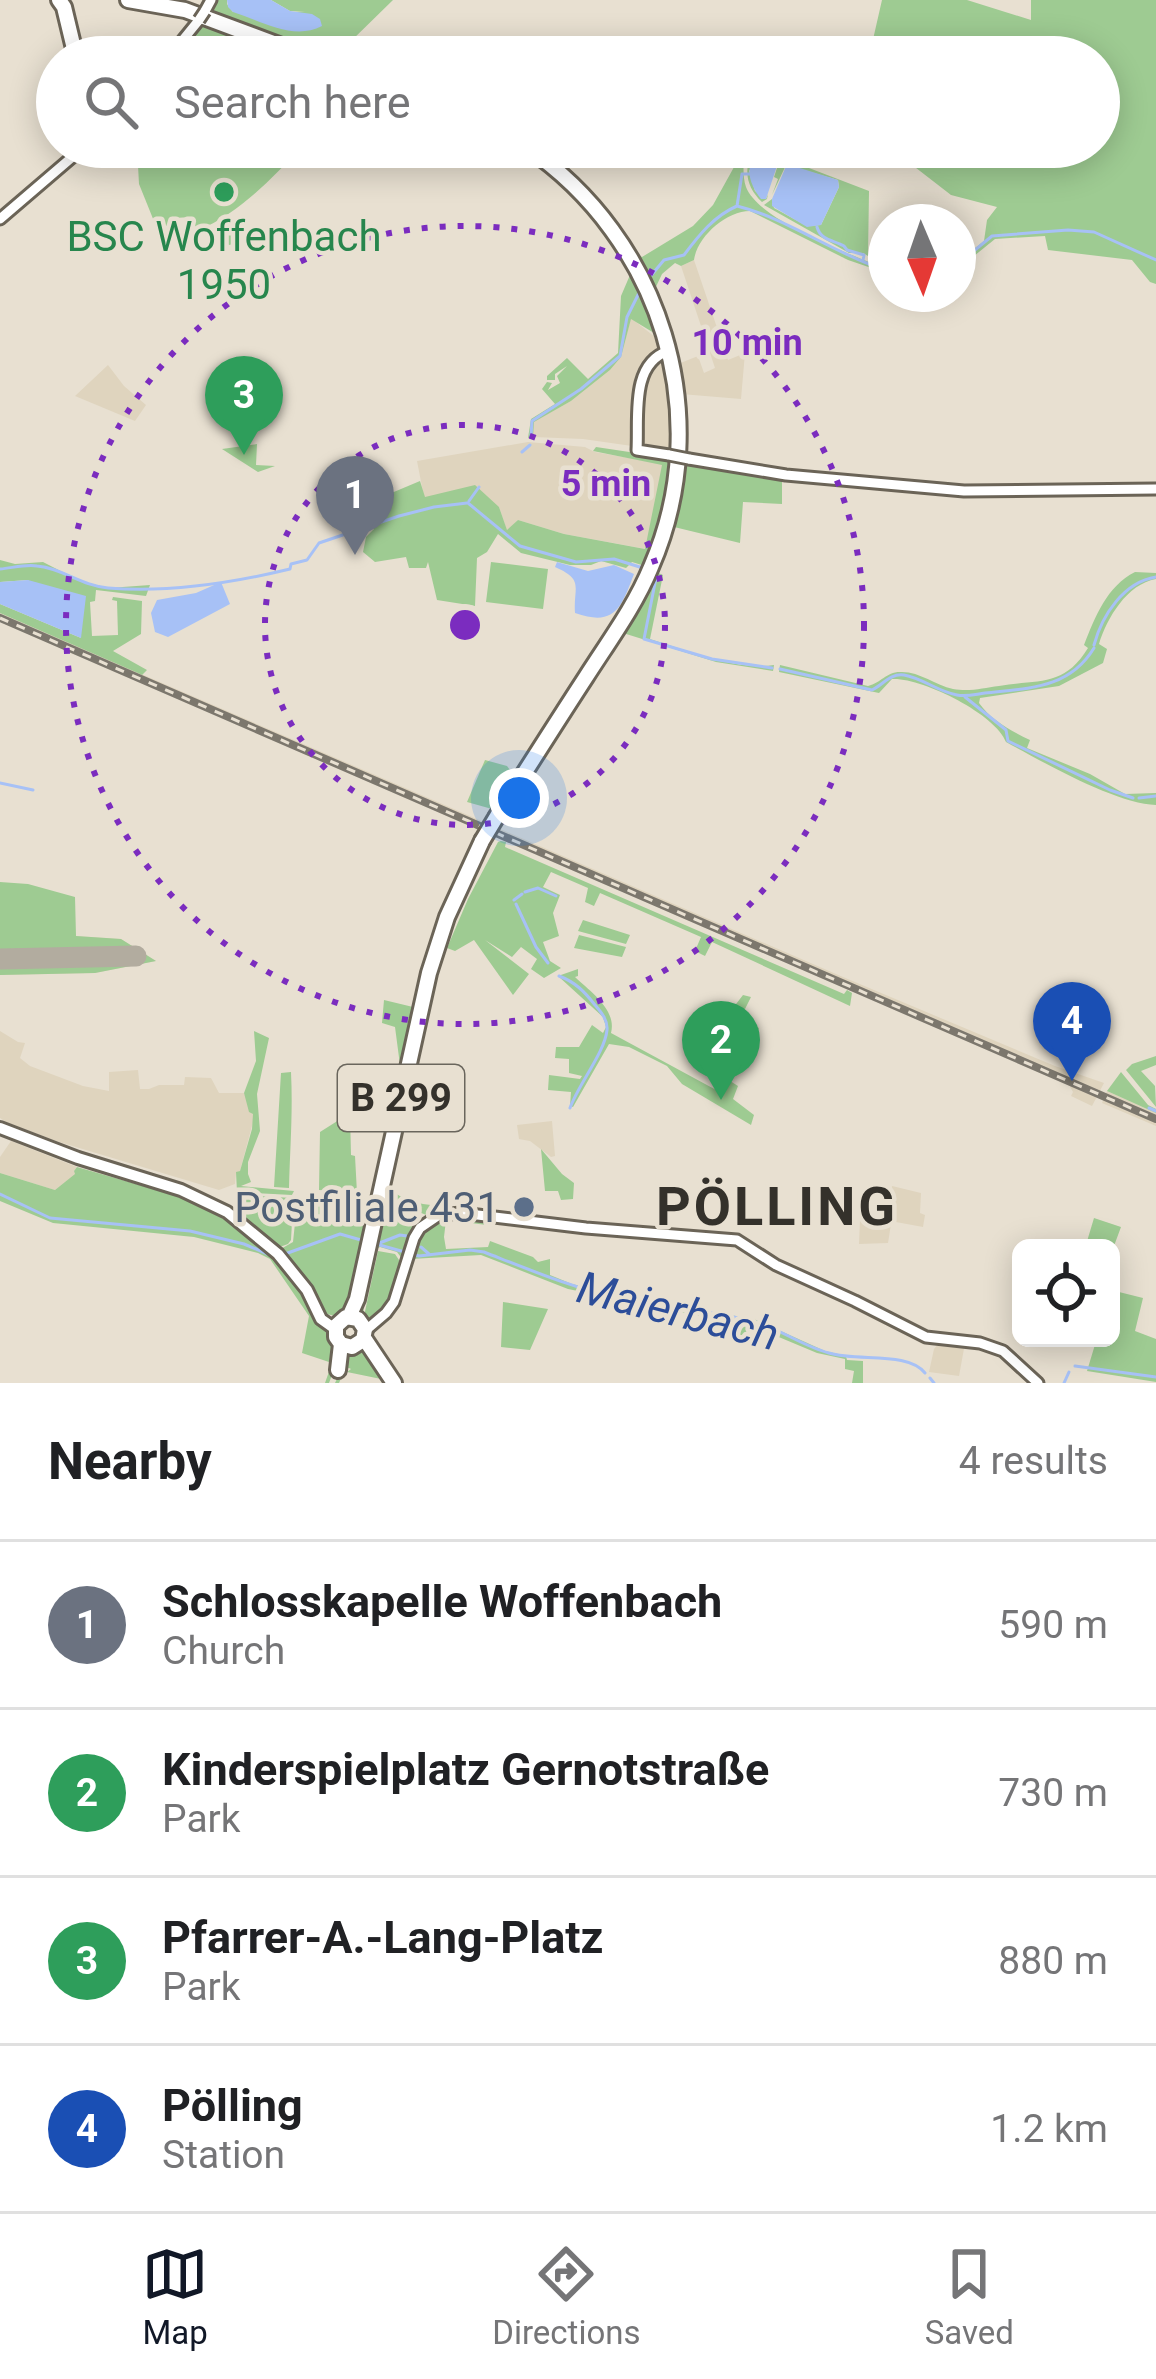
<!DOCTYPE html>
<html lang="en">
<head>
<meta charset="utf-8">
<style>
  :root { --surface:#fff; --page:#f2f2f2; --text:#202124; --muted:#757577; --line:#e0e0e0; --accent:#111827 }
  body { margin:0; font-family:Roboto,sans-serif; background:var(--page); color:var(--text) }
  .controls { position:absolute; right:36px; bottom:36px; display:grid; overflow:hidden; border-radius:18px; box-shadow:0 6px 30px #0003 }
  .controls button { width:108px; height:108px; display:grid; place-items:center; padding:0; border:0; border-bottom:3px solid var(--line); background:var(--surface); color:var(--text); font:60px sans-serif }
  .compass { position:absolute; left:868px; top:204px; width:108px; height:108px; border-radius:50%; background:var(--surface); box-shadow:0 6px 30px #0003; rotate:178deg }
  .you { position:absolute; left:519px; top:798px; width:42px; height:42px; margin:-30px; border:9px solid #fff; border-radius:50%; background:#1a73e8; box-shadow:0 0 0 18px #1a73e833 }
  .badge { display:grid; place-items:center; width:78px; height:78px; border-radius:50%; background:var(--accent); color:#fff; font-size:39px; font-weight:700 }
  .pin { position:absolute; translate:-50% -99px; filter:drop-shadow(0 3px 6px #0008) }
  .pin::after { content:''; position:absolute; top:63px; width:42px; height:36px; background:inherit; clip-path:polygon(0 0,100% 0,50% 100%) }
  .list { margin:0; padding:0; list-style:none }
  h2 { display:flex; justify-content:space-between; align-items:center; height:156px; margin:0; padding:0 48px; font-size:51px }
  h2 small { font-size:39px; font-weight:400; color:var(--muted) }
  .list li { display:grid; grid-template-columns:78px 1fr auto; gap:36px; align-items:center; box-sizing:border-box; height:168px; padding:0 48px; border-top:3px solid var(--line) }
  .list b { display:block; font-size:45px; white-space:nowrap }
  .list p { margin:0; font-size:39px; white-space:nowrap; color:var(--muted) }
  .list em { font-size:39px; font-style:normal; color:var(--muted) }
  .icon { flex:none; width:66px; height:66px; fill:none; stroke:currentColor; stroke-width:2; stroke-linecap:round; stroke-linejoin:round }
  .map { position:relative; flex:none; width:1156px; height:1383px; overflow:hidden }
  .search { position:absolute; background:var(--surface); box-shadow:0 6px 30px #0003; left:36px; right:36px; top:36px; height:132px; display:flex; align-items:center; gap:30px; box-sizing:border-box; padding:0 42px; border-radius:66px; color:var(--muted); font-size:45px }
  .sheet { height:828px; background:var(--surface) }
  nav { display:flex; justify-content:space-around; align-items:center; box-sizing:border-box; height:168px; border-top:3px solid var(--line); background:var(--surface); font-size:33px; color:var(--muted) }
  nav a { display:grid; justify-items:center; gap:6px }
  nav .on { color:var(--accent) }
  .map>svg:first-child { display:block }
</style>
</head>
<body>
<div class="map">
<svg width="1156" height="1383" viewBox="0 0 1156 1383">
  <rect width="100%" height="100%" fill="#e8e0d1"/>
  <path fill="#dfd4be" d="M694 260 728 360 745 353 741 399 681 394 678 364 698 356 704 373 715 368 681 266Z
    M631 318 660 341 670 381 674 452 583 439 533 437V422L571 401 610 370 621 357Z
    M108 365 124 386 146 405 135 421 75 396Z
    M528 442 585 447 595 452 663 464 646 549 564 534 518 520 507 531 499 507 424 497 417 461Z
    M0 613 843 977 1055 1066 1104 1083 1092 1106 1071 1096 1073 1092 1068 1083 30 633 0 619Z
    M0 931 121 939 156 961 95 973 0 975Z
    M0 1031 18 1042 25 1043 20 1058 30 1066 83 1086 109 1091V1072L138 1070 140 1089H149L159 1085H184L185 1077 211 1078 219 1093H244L253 1114V1122L240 1171 236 1173 235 1184 219 1190 56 1141 6 1122 0 1118Z
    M1107 1091 1156 1113V1126L1102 1103Z
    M552 1121 555 1156 551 1157 530 1141 519 1139 517 1125Z
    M11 1141 77 1167 74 1171 76 1174 55 1190 0 1173V1157Z
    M892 1186 921 1193 920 1213 925 1215 923 1227 885 1220Z
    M860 1220 891 1224 888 1243 859 1244Z
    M939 1343H965L959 1376 929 1372 934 1349Z"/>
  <path fill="#9ecb92" d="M215 0H227V4L233 12H305L290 11 271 0H393L346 46 357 57H322L207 15Z
    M882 0H967L1031 20V0H1156V284L1150 282 1132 260 1048 250 1045 236 995 239 958 269 959 261 984 241 987 220 997 207 951 195 889 147H1099V57H869Z
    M203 20 297 57H175L195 35Z
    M137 147H302C269 181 241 212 197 231L192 217 174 218 176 226 170 229 175 242 164 246 139 184Z
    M757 148 869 191 868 256 863 253H849L764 205 772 199 774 208 807 226 821 225 839 187 838 180 786 165 772 195 778 179 774 177 778 165 777 158 760 152 749 171 755 191 766 199 768 194 767 199 762 202C745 186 742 165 757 148Z
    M744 149C744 161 742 176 746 187 759 221 853 255 886 269V273L848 260 750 211C726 211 697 237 694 260L681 266 675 263 662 274 653 293 597 205 600 202 635 253 642 257 693 226 713 205Z
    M237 217 249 239 240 238 237 243 229 245 224 242 216 246 207 232Z
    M633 268 659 336 631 319 621 357 610 370 571 401 534 422 533 437 528 438 531 419 555 404 542 389 547 382 552 383 548 390 560 383 557 376 567 366 555 374V380H547V376L567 358 588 379 618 353 621 296Z
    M257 444 256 465 275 466 258 472 222 449Z
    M596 447 676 459 671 498 648 567 632 562 626 568 601 561 591 565H570L521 553 498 534 487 552 477 558 475 606 437 600 428 562 426 568H409L406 557 375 562 363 552 366 537 374 529 370 502 420 481 425 497 475 485 499 507 507 530 518 520 564 534 645 549 662 465 593 451Z
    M681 460 782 479V504L743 502 740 543 670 526Z
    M0 560 15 564 43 562 80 581 109 588 150 585 146 596 96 590 95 601 90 602 92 636 118 635 117 601 112 600 113 597 142 601 141 634 113 651 147 670 142 675 138 673 0 613V604L81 638 28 580 0 582Z
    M491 562 548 569 543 609 486 602Z
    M654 571 663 575 650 639C686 650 737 671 774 665L773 671 716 662 623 633 621 630Z
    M1135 572 1156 573V579C1127 584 1107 618 1099 644L1107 649 1103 663 1059 686 980 698 979 703C991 720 1011 731 1030 740L1027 748 1090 774 1125 794 1156 793V805C1116 804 1043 762 1006 742 996 714 921 677 892 679L879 693 779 672 780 665 868 686C881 683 886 672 900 672 919 671 935 685 953 689 970 692 983 688 999 686 1040 679 1064 687 1088 648L1084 645C1095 617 1107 586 1135 572Z
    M485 760 507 766 513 774 492 809 467 802Z
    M501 841 506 842 505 847 844 994 847 990 852 993 850 1006 712 942 705 956 695 951 701 937 600 893 594 906 585 902 588 888 551 872 543 887 560 895 553 913 559 936 543 942 550 961 561 968 544 978 531 969 537 959 521 947 512 957 485 940 529 974 513 995 474 940 455 951 447 948 468 899 498 842Z
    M0 882 28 884 75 897 76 936 121 939 156 961 95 973 0 975V962L142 958 135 953 0 956Z
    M583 920 630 935 626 944 578 931Z
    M579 935 626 947 622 957 574 948Z
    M578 969V976L575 977C591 992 617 1010 611 1033L718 1091 727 1079 738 1086 733 1099 754 1115 751 1125 682 1084 667 1066 629 1047 609 1044 573 1107 570 1106 571 1092 548 1090 549 1075 580 1079 582 1076 569 1073V1059L555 1058 556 1047H579L592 1025 603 1033 606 1027 603 1017 558 976Z
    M743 995 751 997 745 1009 738 1008 720 1040 707 1035 723 1004 733 1008Z
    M384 1000 413 1007 400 1065 395 1027 382 1023Z
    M753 1025 759 1028 756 1038 736 1067 725 1060 749 1027Z
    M254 1031 269 1038 257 1094 260 1131 248 1162V1174L251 1182 241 1186 294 1191 292 1195 237 1192 236 1172 240 1171 252 1129 253 1114 249 1112 244 1093 256 1061Z
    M1156 1056V1065L1141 1071 1155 1086 1156 1107 1126 1070 1132 1064Z
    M291 1072C293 1113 290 1148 289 1188L274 1187 281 1073Z
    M1121 1072 1148 1105 1156 1109V1113L1107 1091Z
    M350 1113 351 1155 355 1156 357 1193 319 1190 320 1132Z
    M13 1139 188 1196 237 1222 281 1262 328 1328C338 1347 337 1364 329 1383H325L332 1363 302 1353 309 1316 270 1259 258 1253 194 1237 53 1223 0 1201V1173L55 1190 75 1174 74 1171 77 1167 160 1191 65 1160Z
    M541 1149 562 1174 574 1183 573 1199 561 1200 558 1191H545Z
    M389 1181 392 1191 406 1200 423 1204 527 1217 443 1211 429 1216 416 1211 422 1221 403 1260 397 1252 380 1247 376 1249 363 1304 364 1316 378 1251 395 1254 403 1266C396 1288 391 1314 366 1320L360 1316V1309L382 1205 424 1208 382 1203Z
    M243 1195 292 1198 293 1201H274L293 1204 291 1240 288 1244 277 1248 237 1214 238 1198Z
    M298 1198 375 1205 350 1308 338 1317 324 1313 279 1250 293 1242 297 1204 364 1211 368 1216 353 1276 356 1275 370 1212 355 1207 296 1202Z
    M456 1216 520 1224 488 1222 487 1225 446 1220 444 1237 446 1249 488 1247 490 1241 533 1257 538 1262 550 1259V1275L572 1284 639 1300 754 1319 825 1351 846 1356 847 1360 863 1361V1383H852L854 1371 845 1369V1359L817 1353 750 1325 744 1337 723 1333 726 1321 568 1289 481 1255 411 1259C421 1231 425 1220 456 1216Z
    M1094 1218 1121 1227 1111 1254V1248H1085Z
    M1111 1290 1143 1298 1135 1331 1156 1339V1382L1087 1371 1097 1338H1111Z
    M503 1302 548 1309 530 1350 501 1347Z
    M358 1349 366 1352 390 1383H384L378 1374 381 1379 347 1372 351 1369 349 1368 345 1369 339 1383H335L349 1354Z"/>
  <path fill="#a7c1f6" d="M227 0H271L290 11 312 14 320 19 322 26C293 41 262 21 233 12L228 7Z
    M760 152 779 160 766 199H761C749 184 743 165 760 152Z
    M787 164 838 180 839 187 821 225 807 227 772 206V199Z
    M557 562 588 571 614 565 634 574C621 608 615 627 575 613 573 587 585 580 555 567Z
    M28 580 86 596 81 638 0 604V582Z
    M221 582 230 604 168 637 155 632 151 613 157 600 196 593Z"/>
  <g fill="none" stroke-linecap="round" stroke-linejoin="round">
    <path stroke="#a7c1f6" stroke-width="3" d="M737 206 742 174H752
      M817 227C821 241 834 240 844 246L847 250 864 255 863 260
      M958 264 992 236 1068 230 1094 232 1156 260
      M872 265 886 271
      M649 278 664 260 684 255C699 235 714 216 737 206 782 217 825 247 869 264
      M531 436 532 421 581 389 620 356 627 317 639 293
      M522 452 530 445
      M469 501 479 487
      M468 503 520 546 576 562 614 559 643 568
      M0 569C12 568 26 564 37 566 62 568 82 586 108 588 169 593 232 583 290 569L291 564 307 560 319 543 399 516 434 507 467 503
      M654 576 656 578 644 639 712 659 772 668
      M1094 645C1102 615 1124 582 1156 577
      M780 669 872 690C883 685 890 673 904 675 922 678 939 692 957 695 967 697 976 694 985 693 1029 688 1069 689 1094 648
      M965 697 1006 730 1008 741 1110 790 1133 798
      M0 783 33 790
      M1139 798 1156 796
      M525 892 538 888 556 896
      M514 900 522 894
      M516 904 536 947 548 963
      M559 976C575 982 584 991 595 1005 601 1012 608 1020 607 1030 605 1052 578 1085 570 1108
      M1149 1108 1156 1111
      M0 1194 50 1218 190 1231 244 1244 270 1255
      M376 1244 419 1256 470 1250 484 1252C530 1270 575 1289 624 1299 666 1308 710 1310 752 1321 779 1328 802 1346 829 1353 858 1362 908 1351 925 1373
      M377 1244 400 1235 407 1236
      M421 1247 429 1254
      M285 1254 340 1234 361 1240
      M1075 1366 1156 1377
      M930 1378 934 1383
      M1064 1383 1069 1372"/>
    <path stroke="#b2ac9f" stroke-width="21" d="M0 959 136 956"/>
    <defs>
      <path id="tertiary" d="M205 11 211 0
        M169 57 199 20
        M0 219 84 147
        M668 351C630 364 639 417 637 450L669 455
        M689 459 786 475 964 491 1156 489
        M365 1331 386 1313 394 1302 414 1238 420 1228 439 1215 461 1213 586 1228 737 1240 776 1265 855 1301 926 1337 980 1343 1003 1351 1038 1383"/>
      <path id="secondary" d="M0 1128 78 1158 181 1190 227 1212 278 1254 307 1290 321 1319 335 1329"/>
      <path id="primary" d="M59 0 64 7 76 57
        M128 0 185 10 311 57
        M497 816C527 769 556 723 586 677 609 641 635 606 651 567 717 416 661 238 526 147
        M349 1317 357 1299 429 973 447 917 482 841
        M364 1338 394 1383
        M338 1370 341 1344 336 1337V1326L346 1317 358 1319 365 1329 363 1340 352 1347 341 1344"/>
    </defs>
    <use href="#tertiary" stroke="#6b6457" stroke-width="15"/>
    <use href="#secondary" stroke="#6b6457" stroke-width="16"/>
    <use href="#primary" stroke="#6b6457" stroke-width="20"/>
    <use href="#tertiary" stroke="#fff" stroke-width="9"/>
    <use href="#secondary" stroke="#fff" stroke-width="10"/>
    <use href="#primary" stroke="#fff" stroke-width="14"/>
    <defs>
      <path id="rail" d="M0 618 1156 1119"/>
    </defs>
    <use href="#rail" stroke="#7c776d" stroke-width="8"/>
    <use href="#rail" stroke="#e8e0d1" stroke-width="3" stroke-dasharray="9" stroke-linecap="butt"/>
    <defs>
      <path id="tertiary-bridge" d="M199 20 205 11
        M669 455 689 459"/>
      <path id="primary-bridge" d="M482 841 497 816"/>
    </defs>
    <use href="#tertiary-bridge" stroke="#6b6457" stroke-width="15" stroke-linecap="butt"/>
    <use href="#primary-bridge" stroke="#6b6457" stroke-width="20" stroke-linecap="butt"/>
    <use href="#tertiary-bridge" stroke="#fff" stroke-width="9"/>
    <use href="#primary-bridge" stroke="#fff" stroke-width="14"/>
  </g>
  <g fill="none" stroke="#7b2cbf" stroke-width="6" stroke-dasharray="6 12">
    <circle cx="465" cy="625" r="200"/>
    <circle cx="465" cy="625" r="399"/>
  </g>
  <circle fill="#2e9e5b" stroke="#e8e0d1" stroke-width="4.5" cx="224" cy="192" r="12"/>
  <circle fill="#5c6f8a" stroke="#e8e0d1" stroke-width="4.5" cx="524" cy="1207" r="12"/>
  <g text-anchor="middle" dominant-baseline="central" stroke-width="9" stroke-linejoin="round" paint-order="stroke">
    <rect fill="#e8e0d1" stroke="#6a665d" stroke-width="3" x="338" y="1065" width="126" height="66" rx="9"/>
    <g font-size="39" font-weight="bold" fill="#34312b">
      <text x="401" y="1098">B 299</text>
    </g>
    <g font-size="42" fill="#27864d" stroke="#e8e0d1">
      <text x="224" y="236">BSC Woffenbach<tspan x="224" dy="48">1950</tspan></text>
    </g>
    <g font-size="42" fill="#4e5e75" stroke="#e8e0d1" text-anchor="end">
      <text x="500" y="1207">Postfiliale 431</text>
    </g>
    <g font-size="45" font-style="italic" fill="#2c4d99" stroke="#e8e0d1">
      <text transform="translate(678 1311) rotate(14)">Maierbach</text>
    </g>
    <g font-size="54" font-weight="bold" letter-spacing="3" fill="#34312b" stroke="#e8e0d1">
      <text x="777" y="1206">PÖLLING</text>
    </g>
  </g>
  <circle cx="465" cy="625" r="18" fill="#7b2cbf" stroke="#e8e0d1" stroke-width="6"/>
  <g font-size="36" text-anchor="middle" font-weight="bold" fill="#7b2cbf" stroke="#e8e0d1" stroke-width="9" stroke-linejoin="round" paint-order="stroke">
    <text x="747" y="355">10 min</text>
    <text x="606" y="496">5 min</text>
  </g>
</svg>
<div class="controls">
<button><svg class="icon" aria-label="locate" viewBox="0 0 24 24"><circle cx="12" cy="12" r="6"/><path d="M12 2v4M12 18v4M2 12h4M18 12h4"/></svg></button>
</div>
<svg class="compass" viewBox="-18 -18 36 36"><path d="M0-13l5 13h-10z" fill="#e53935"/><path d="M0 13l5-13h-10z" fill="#757577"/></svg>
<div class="you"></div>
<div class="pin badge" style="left:355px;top:555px;background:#6b7280">1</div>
<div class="pin badge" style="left:721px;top:1100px;background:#2e9e5b">2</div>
<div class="pin badge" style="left:244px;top:455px;background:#2e9e5b">3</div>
<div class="pin badge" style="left:1072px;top:1081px;background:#1a4fb4">4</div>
<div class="search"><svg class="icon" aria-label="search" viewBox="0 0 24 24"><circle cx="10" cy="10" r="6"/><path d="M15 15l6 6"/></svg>Search here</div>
</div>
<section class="sheet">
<h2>Nearby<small>4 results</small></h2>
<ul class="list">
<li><span class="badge" style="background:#6b7280">1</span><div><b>Schlosskapelle Woffenbach</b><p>Church</p></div><em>590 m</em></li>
<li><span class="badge" style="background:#2e9e5b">2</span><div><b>Kinderspielplatz Gernotstraße</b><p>Park</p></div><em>730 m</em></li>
<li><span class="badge" style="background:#2e9e5b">3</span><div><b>Pfarrer-A.-Lang-Platz</b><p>Park</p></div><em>880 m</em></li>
<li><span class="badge" style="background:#1a4fb4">4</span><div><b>Pölling</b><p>Station</p></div><em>1.2 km</em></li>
</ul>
</section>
<nav>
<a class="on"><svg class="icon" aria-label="map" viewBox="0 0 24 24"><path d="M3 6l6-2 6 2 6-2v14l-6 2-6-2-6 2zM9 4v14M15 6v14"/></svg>Map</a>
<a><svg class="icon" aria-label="directions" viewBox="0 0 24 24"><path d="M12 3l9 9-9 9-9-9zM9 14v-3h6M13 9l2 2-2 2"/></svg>Directions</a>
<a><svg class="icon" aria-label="saved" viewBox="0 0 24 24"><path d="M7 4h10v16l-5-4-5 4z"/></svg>Saved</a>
</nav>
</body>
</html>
